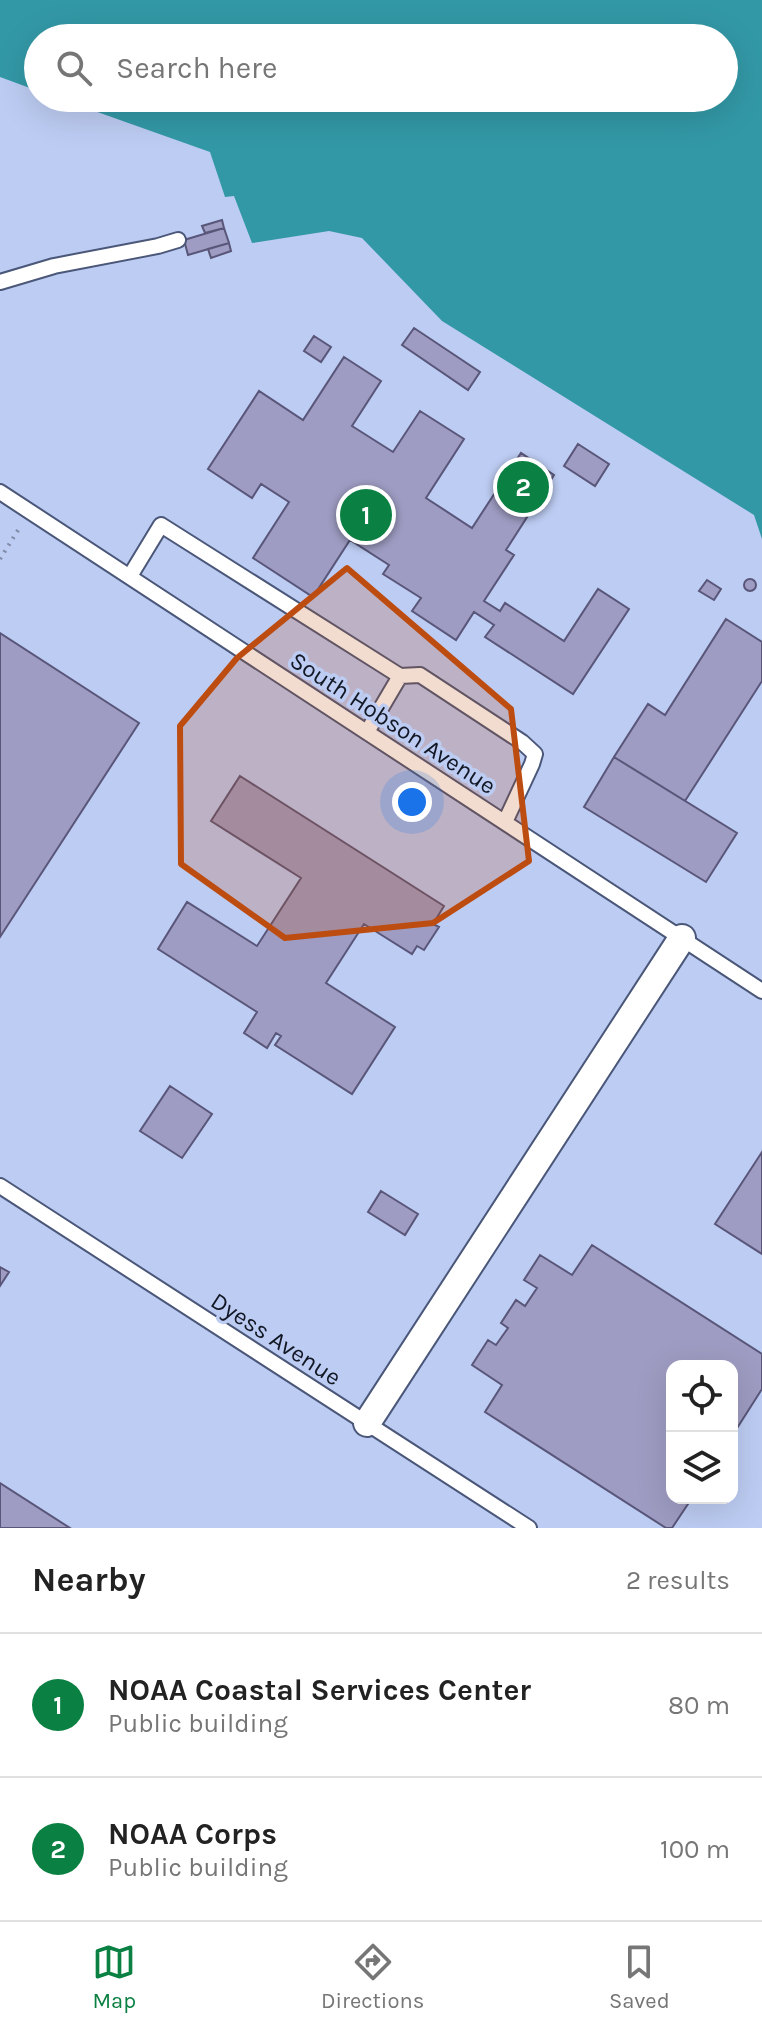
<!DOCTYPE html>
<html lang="en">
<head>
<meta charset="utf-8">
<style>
  :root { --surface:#fff; --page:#f6f6f6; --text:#222; --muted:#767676; --line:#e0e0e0; --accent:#0b8043 }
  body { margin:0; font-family:Karla,sans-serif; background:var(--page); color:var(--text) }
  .controls { position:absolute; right:24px; bottom:24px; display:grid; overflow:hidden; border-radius:16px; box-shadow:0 8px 32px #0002 }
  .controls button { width:72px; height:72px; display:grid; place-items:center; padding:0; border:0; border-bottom:2px solid var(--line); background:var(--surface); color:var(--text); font:40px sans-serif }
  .you { position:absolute; left:412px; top:802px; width:28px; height:28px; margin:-20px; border:6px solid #fff; border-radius:50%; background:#1a73e8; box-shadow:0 0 0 12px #1a73e833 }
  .badge { display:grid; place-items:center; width:52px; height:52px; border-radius:50%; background:var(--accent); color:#fff; font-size:26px; font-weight:700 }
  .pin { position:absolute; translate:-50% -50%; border:4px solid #fff; box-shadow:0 2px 8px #0006 }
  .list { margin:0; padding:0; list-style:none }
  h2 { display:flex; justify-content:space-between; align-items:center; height:104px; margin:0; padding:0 32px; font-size:34px }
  h2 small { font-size:26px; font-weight:400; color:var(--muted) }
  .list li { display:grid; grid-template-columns:52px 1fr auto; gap:24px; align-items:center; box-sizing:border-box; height:144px; padding:0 32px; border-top:2px solid var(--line) }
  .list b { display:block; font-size:30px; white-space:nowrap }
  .list p { margin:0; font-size:26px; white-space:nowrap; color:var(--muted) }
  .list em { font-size:26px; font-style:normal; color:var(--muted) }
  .icon { flex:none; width:44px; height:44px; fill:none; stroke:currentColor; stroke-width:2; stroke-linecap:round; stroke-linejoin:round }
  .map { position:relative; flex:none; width:762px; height:1528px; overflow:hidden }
  .search { position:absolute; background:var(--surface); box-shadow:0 8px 32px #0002; left:24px; right:24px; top:24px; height:88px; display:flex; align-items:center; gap:20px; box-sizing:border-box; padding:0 28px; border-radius:44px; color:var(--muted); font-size:30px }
  .sheet { height:392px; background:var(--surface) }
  nav { display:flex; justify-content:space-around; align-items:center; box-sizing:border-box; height:112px; border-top:2px solid var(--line); background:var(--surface); font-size:22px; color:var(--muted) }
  nav a { display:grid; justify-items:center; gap:4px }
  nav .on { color:var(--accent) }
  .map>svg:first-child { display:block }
</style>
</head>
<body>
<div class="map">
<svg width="762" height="1528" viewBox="0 0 762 1528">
  <rect width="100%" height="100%" fill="#bdccf3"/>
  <path fill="#3398a6" d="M0 0H762V539L754 515 442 321 362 238 329 231 252 243 234 196 225 197 210 152 58 98H724V38H38V91L0 77Z"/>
  <path fill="#9e9cc2" stroke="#595679" stroke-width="2" d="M222 220 224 228 205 233 202 226Z
    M224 228 229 243 188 255 184 240Z
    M229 243 231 251 211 258 208 249Z
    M414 328 480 372 468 390 402 345Z
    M314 336 331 347 321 362 304 351Z
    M344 357 381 381 352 426 393 452 420 411 464 439 426 498 472 528 521 453 554 475 506 550 514 555 484 601 500 611 505 603 564 641 598 589 629 609 573 694 485 637 494 625 474 612 456 640 412 611 421 598 383 574 389 565 350 540 313 597 253 558 289 502 261 484 252 498 208 469 259 391 303 420Z
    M578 444 609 464 595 486 564 466Z
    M744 585a6 6 0 1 1 12 0a6 6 0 1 1-12 0Z
    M707 580 721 589 714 600 699 591Z
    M726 619 762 642V681L685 801 614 757 648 704 665 715Z
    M0 633 139 723 0 937Z
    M614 757 737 833 706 882 584 807Z
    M240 776 444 906 433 924 439 927 424 950 417 946 412 954 364 924 326 983 395 1027 352 1094 275 1045 281 1036 276 1033 267 1048 244 1033 257 1012 158 949 187 902 257 946 301 878 211 821Z
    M170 1086 212 1114 182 1158 140 1131Z
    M762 1152V1254L715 1224Z
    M381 1191 418 1214 405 1235 368 1212Z
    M592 1245 762 1354V1389L732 1436V1366H672V1498H692L672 1528H666L485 1412 502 1385 472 1365 488 1340 496 1345 508 1328 501 1323 516 1300 525 1306 537 1288 524 1280 540 1255 572 1275Z
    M0 1267 9 1272 0 1286Z
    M0 1483 70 1528H0Z"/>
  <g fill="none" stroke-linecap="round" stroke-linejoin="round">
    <defs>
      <path id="lane" d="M0 282 54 266 158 246 178 240
        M0 492 762 991
        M130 576 161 525 400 676
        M367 732 400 676 420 675 522 742 535 754 532 764 505 822
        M0 1186 529 1528"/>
      <path id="street" d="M367 1423 682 938"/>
    </defs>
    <use href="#lane" stroke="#4a5778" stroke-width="18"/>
    <use href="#street" stroke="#4a5778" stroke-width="30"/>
    <path stroke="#808ba9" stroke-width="4" stroke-dasharray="2 6" stroke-linecap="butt" d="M0 559 20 527"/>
    <use href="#lane" stroke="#fff" stroke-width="14"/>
    <use href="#street" stroke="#fff" stroke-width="26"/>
  </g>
  <path fill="#bd4c11" fill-opacity="0.2" stroke="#bd4c11" stroke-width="6" stroke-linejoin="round" d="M347 568 511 709 529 861 433 923 285 938 181 864 180 726 237 658Z"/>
  <g text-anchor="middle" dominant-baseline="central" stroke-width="7" stroke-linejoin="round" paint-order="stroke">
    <g font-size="24" fill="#121724" stroke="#bdccf3">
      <text transform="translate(393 723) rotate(33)">South Hobson Avenue</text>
      <text transform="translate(276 1339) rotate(33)">Dyess Avenue</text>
    </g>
  </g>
</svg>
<div class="controls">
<button><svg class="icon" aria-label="locate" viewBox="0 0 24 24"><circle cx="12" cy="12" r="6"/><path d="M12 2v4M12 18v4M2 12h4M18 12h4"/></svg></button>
<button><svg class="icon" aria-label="layers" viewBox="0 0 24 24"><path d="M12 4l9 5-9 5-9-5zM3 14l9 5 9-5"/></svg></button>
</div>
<div class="you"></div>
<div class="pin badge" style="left:366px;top:515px">1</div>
<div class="pin badge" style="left:523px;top:487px">2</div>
<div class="search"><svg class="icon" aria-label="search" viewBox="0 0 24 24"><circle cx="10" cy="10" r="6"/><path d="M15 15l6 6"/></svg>Search here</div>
</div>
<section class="sheet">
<h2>Nearby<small>2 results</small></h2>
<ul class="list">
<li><span class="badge">1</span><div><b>NOAA Coastal Services Center</b><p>Public building</p></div><em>80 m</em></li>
<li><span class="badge">2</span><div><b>NOAA Corps</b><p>Public building</p></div><em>100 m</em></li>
</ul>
</section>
<nav>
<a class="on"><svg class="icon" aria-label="map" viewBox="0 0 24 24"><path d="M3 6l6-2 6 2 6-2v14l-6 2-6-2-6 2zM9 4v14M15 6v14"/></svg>Map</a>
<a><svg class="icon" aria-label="directions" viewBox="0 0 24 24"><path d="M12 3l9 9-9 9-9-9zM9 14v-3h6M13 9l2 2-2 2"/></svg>Directions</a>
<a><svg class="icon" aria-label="saved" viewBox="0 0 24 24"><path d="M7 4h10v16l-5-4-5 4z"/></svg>Saved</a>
</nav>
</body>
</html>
